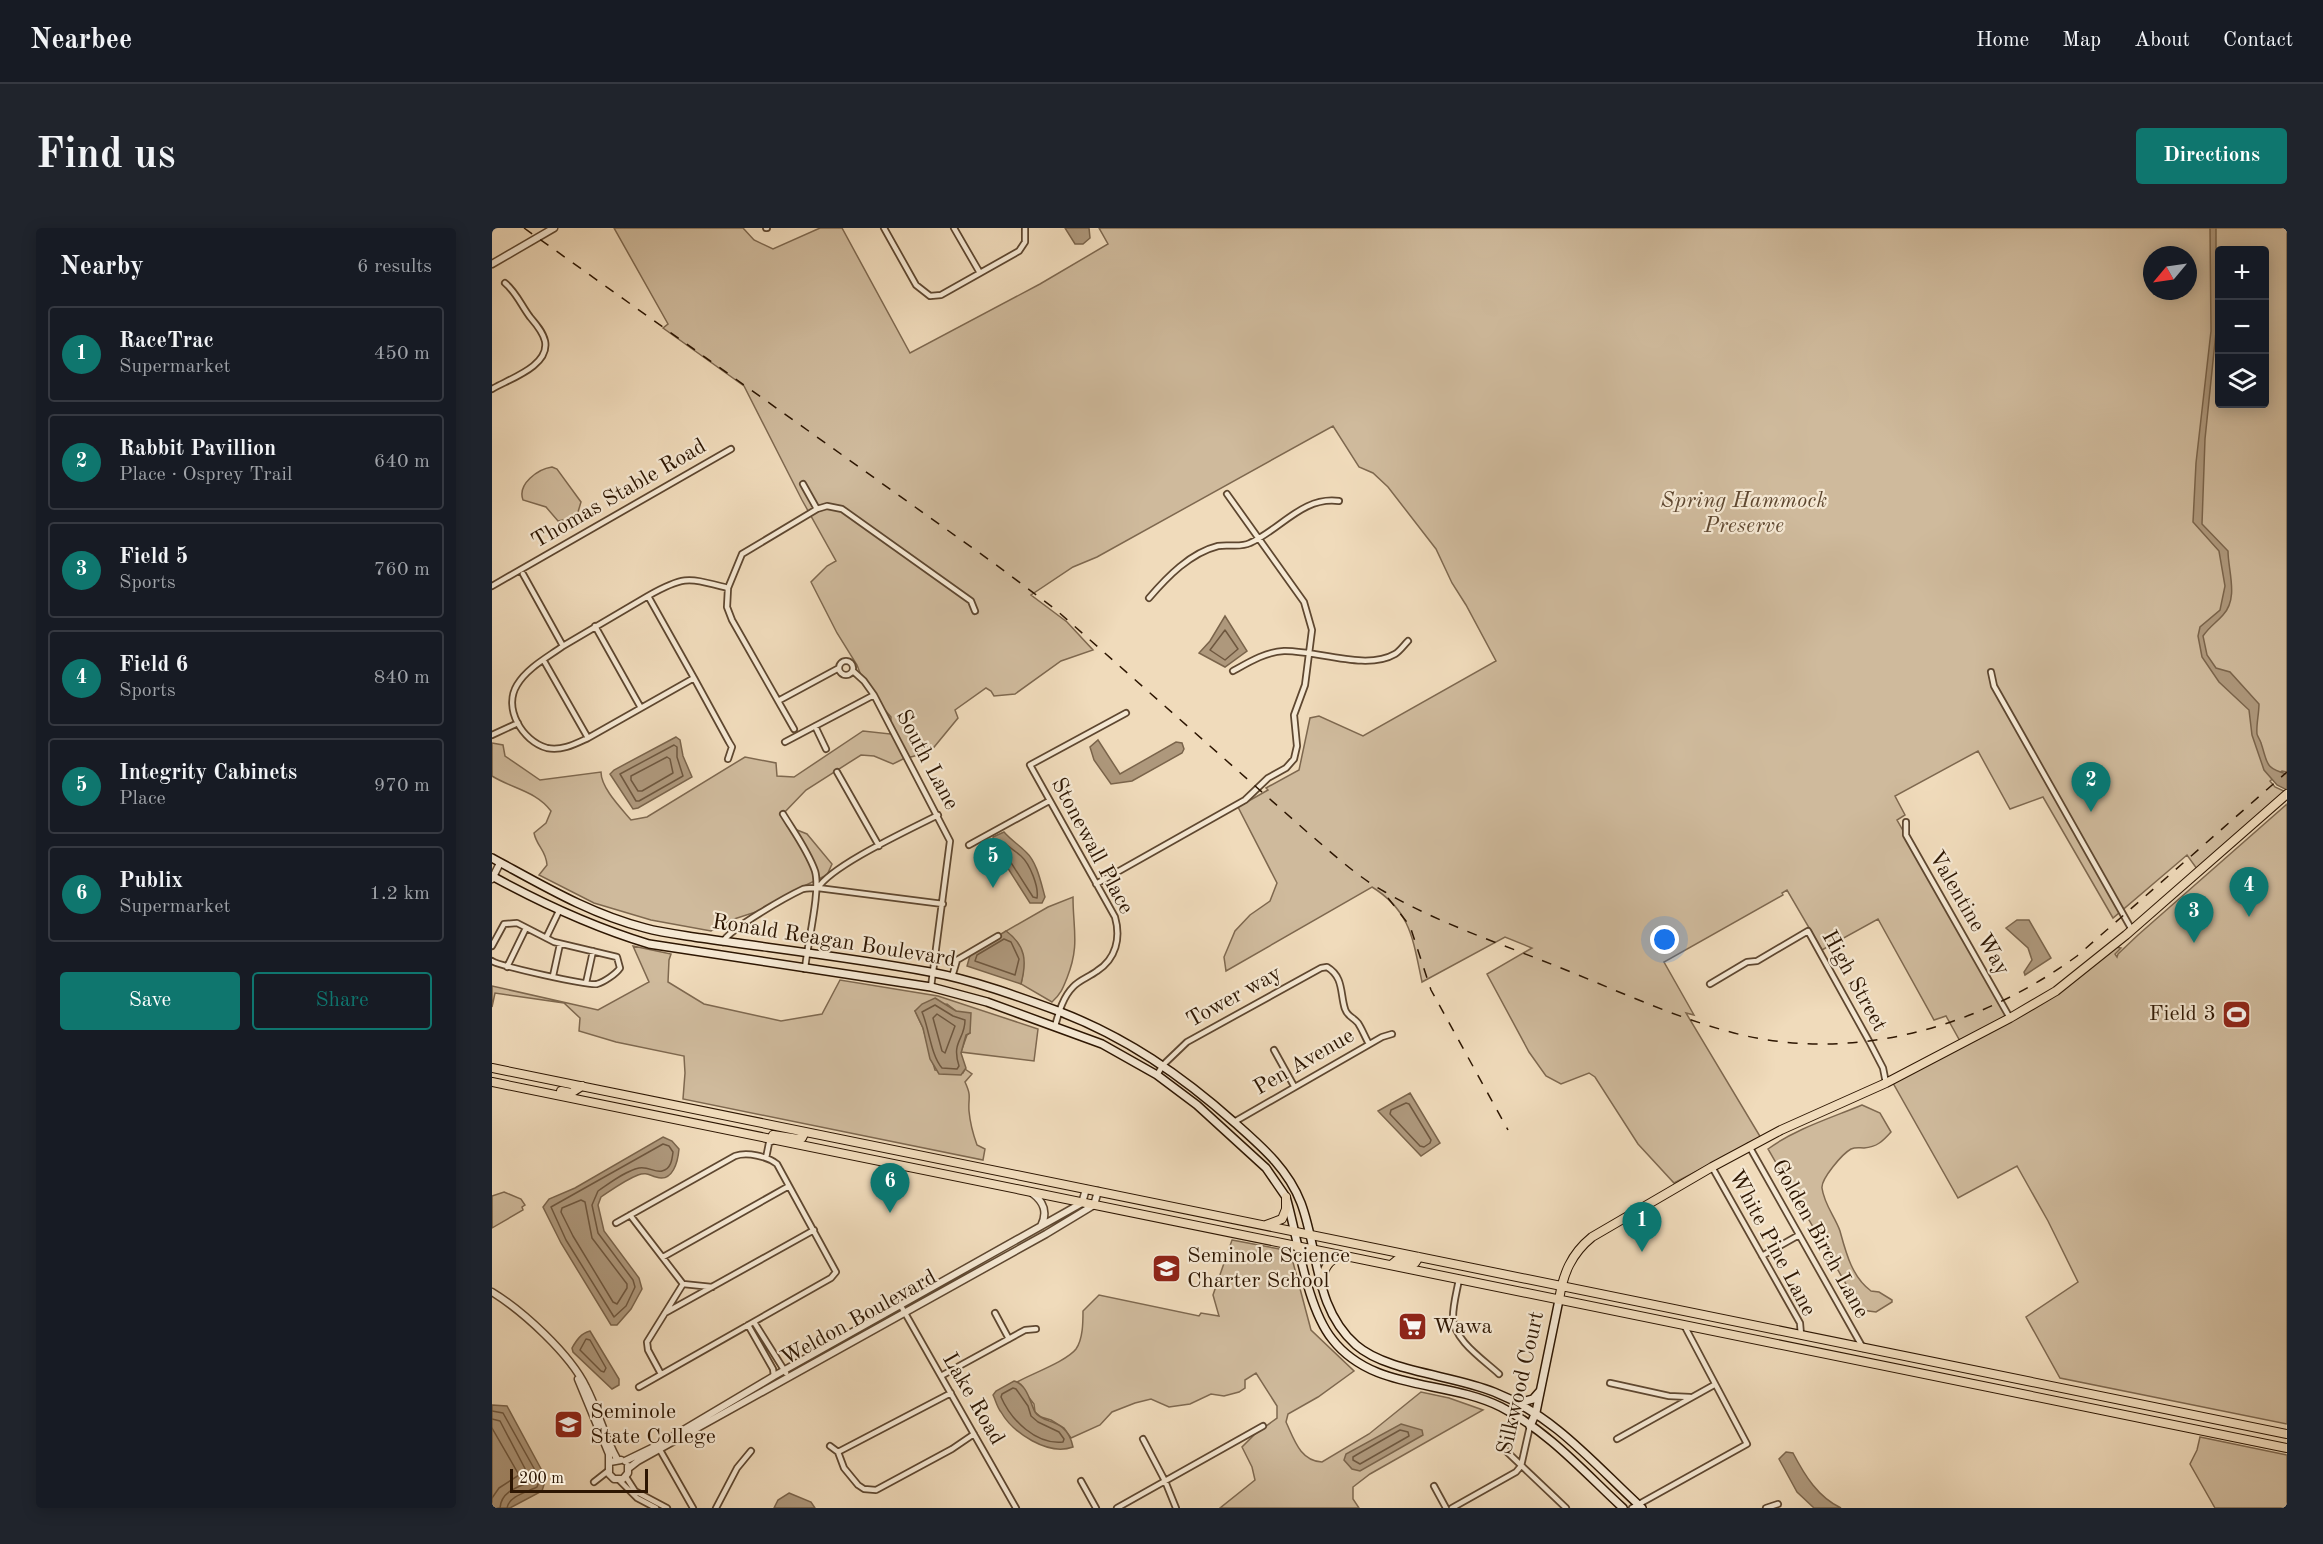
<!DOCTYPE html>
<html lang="en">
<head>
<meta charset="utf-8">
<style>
  :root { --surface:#171b24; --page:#20242c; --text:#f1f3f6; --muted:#9ea1a6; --line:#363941; --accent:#0f766e }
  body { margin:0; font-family:"Old Standard TT",serif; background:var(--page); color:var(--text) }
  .controls { position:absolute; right:18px; top:18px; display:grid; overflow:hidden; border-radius:6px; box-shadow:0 3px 15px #0003 }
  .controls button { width:54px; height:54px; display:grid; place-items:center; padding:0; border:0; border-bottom:2px solid var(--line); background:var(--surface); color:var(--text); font:30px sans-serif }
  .compass { position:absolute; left:1651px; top:18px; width:54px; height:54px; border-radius:50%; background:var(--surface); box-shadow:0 3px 15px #0003; rotate:241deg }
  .scale { position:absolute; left:18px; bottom:15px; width:138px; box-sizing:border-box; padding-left:6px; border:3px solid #2d1602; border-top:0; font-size:16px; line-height:21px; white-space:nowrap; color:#2d1602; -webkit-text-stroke:4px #f5e8d3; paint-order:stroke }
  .you { position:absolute; left:1173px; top:712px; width:21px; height:21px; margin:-15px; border:4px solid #fff; border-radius:50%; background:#1a73e8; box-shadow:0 0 0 9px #1a73e833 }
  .badge { display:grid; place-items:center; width:39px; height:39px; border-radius:50%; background:var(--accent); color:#fff; font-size:20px; font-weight:700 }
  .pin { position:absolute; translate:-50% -50px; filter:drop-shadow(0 2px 3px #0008) }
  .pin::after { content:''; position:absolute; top:32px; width:21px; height:18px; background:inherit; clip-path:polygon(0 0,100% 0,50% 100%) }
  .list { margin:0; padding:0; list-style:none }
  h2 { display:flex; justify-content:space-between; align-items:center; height:78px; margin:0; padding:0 24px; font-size:26px }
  h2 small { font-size:20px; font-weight:400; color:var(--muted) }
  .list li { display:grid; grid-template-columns:39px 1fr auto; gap:18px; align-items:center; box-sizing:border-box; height:96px; margin:0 12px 12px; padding:0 12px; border:2px solid var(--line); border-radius:6px }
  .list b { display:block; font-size:22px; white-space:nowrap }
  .list p { margin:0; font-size:20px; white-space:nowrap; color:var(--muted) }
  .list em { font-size:20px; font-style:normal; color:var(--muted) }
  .actions { display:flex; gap:12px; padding:18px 24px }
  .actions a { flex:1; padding:14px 0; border:2px solid var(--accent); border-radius:6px; text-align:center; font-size:21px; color:var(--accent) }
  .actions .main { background:var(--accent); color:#fff }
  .icon { flex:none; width:33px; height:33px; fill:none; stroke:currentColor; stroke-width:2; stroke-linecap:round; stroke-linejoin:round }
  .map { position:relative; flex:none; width:1795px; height:1280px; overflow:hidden; border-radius:6px }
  header { display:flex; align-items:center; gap:36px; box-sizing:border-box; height:84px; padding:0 30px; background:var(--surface); border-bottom:2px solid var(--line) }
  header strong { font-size:28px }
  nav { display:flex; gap:33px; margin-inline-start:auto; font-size:21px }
  .intro { display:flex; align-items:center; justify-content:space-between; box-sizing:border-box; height:144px; padding:0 36px }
  h1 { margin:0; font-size:42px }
  .button { padding:15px 27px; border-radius:6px; background:var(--accent); color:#fff; font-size:21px; font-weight:700 }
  main { display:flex; gap:36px; padding:0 36px }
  aside { flex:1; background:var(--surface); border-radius:6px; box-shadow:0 3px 15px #0003 }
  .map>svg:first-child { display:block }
</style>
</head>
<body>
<header>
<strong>Nearbee</strong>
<nav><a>Home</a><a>Map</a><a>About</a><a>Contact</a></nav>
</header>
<div class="intro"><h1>Find us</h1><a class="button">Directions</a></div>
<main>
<aside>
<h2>Nearby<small>6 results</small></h2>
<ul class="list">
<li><span class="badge">1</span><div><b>RaceTrac</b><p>Supermarket</p></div><em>450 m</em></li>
<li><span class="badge">2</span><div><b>Rabbit Pavillion</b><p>Place · Osprey Trail</p></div><em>640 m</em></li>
<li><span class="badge">3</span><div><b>Field 5</b><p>Sports</p></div><em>760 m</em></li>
<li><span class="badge">4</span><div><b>Field 6</b><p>Sports</p></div><em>840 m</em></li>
<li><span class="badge">5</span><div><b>Integrity Cabinets</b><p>Place</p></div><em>970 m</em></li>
<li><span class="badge">6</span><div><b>Publix</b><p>Supermarket</p></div><em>1.2 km</em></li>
</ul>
<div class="actions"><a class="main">Save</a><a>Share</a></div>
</aside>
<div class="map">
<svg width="1795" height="1280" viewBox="0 0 1795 1280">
  <rect width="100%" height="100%" fill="#f0dbbb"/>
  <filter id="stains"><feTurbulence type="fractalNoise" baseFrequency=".00333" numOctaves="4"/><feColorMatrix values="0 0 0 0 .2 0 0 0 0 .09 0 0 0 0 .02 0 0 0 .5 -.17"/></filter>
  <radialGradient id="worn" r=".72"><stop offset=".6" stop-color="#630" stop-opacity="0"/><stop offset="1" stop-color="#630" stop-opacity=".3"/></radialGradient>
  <path fill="#cfba9c" stroke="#7e684f" stroke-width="1.5" fill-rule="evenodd" d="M122 0H251L262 12 281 21 328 0H350L418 125 548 56 616 16 607 0H1795V544L1790 543 1778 553 1783 559 1794 564 1705 641 1695 627 1621 690 1551 569 1518 581 1486 523 1403 568 1413 587 1405 592 1517 788 1468 813 1454 788 1442 792 1386 691 1330 722 1295 662 1290 665 1291 667 1172 734 1202 787 1194 785 1269 910 1182 955 1146 916 1103 849 1097 845 1069 856 1054 848 1037 824 995 746 1040 720 1013 709 930 754C921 712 919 683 880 659L734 743 732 729 743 703 758 687 778 673 785 655 746 579 776 562 774 560 807 542 818 490 827 488 871 508 1004 433 974 377 960 355 944 321 896 259 881 245 867 239 841 198 605 329 581 339 539 367 575 394 601 422 569 433 523 466 502 468 499 463 494 460 463 482 466 490 438 524 411 531 401 536 382 528 369 527 314 562 290 587 295 598 315 606 340 636 335 647 308 660 279 679 236 693 219 703 159 692 102 675 47 647 55 637C54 622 45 619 42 605L54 595 59 583C44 563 21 561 0 548V515L11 517 13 528 48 552 109 544C109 560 129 580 139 592L155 589 253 529 284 535 285 548 302 549 371 503 398 506 399 489 374 460 365 437 345 405 319 354 335 338 344 333 310 272 252 158 171 100 176 96ZM1728 22H1772V176H1728ZM1660 27H1696V63H1660Z
    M60 239 65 241 89 274 86 284 76 291 66 293 54 279 31 272C25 256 46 241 60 239Z
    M1795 576V1196L1568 1150 1534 1089 1586 1054 1556 993 1525 938 1466 970 1401 855 1519 792 1623 719 1629 720 1623 726 1625 729 1626 726 1646 707Z
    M581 669C581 702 588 717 575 750 571 760 569 766 560 774L529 756C534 734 533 717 514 703L556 679Z
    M141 718 179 726 177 732 176 754 212 776 289 793 330 786 348 752 446 768 546 801 542 833 469 824 475 807 478 805 464 783 455 776 423 783 431 800 443 842 471 845 473 841 480 846 473 854C480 869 476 869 477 883 478 894 481 906 485 917L493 921 491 932 191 871 193 845 192 828 124 814 87 803 88 790 72 775 3 765 0 779V758L106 782 157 754Z
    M1370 877 1388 885 1399 904C1391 913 1385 919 1372 920 1367 920 1364 919 1359 921 1350 926 1329 951 1330 960 1332 976 1343 989 1348 1003 1354 1025 1360 1049 1379 1063L1387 1064 1400 1072V1074L1384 1084 1369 1082 1276 921C1303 901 1339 890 1370 877Z
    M12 964 29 971 33 977 30 979 31 982 0 1000V968Z
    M740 1012 798 1023 819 1102 862 1143 826 1169 796 1186 794 1194C802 1211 808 1233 830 1234L877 1206 929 1164 957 1170 991 1182 878 1246 861 1259V1271L867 1280H728L763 1252 760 1239 750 1219 762 1207 785 1190V1178L764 1145 753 1152V1160L747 1164 732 1168 719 1166 698 1176 677 1179 659 1171 643 1175 620 1184 608 1197 579 1210 572 1200 559 1192 549 1189 543 1184 542 1176 525 1154C539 1146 575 1133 584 1121 591 1111 591 1094 591 1083L607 1067 707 1088 709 1085 727 1088 721 1067Z
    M1708 1209 1795 1227V1280H1723L1698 1236 1705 1222Z"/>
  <path fill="#ae987c" stroke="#7a644b" stroke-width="1.5" d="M573 0H597L598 10 591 16H583Z
    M1718 0H1724V104L1713 211 1710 296 1736 323C1736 343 1747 370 1731 387 1724 395 1718 398 1711 408L1715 427 1724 440 1738 444 1767 476C1767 486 1764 497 1765 506 1765 507 1769 514 1769 515 1776 535 1772 540 1795 546V562L1785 557 1772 542 1760 507 1757 482 1727 454 1710 429 1706 408 1708 399 1728 382 1733 358 1727 323 1701 294 1704 235 1719 103Z
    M733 388 755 423 733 439 707 425 718 413Z
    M184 509 188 512 191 528 200 549 146 580 141 581 118 546 122 542Z
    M606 512 628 546 684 514 690 515 692 521 690 525 640 553 619 556 602 532 598 519Z
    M512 604C519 612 527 617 534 624 545 634 549 655 553 669L550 675H538L503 620 501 609Z
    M1525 692H1537L1559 730 1533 747 1532 744 1540 732 1536 720 1514 700Z
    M514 703C534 718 535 733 529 756L475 738 479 724Z
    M443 770 464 783 479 785 478 805 474 807 469 825 474 840 469 847 447 846 438 831 431 800 423 783 430 776Z
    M918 865 948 915 929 928 886 883Z
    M171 909 180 913 187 921C186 933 181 955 164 949 157 947 154 944 146 947 133 952 121 961 109 969L106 977 112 1003 147 1050 150 1061 139 1081 125 1097H119L69 1015 51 979 57 971 83 960Z
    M98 1103 127 1151V1157L120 1161 81 1124 80 1120C84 1113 89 1105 98 1103Z
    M522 1153C535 1156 538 1174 543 1184 551 1197 575 1189 581 1219 556 1228 521 1205 509 1184 505 1179 504 1173 501 1167L504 1163Z
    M0 1177 15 1178 54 1250 50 1263 18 1280H0Z
    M909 1196 930 1202 931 1207 868 1243 860 1241 852 1232 854 1226Z
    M1294 1224 1301 1225C1313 1248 1326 1269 1349 1280H1322L1305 1264 1287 1231Z
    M297 1265 319 1274 323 1280H282L286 1272Z"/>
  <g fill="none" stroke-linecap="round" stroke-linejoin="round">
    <path stroke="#6e573f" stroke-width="1.5" d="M733 402 746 421 733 432 718 422Z
      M182 517 185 519V529L191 548 147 573H144L128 546Z
      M175 529 178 531 181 545 150 563H146L139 552V548Z
      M510 615H513C518 620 523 623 529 628 538 636 547 659 545 670L541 669 509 619Z
      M512 711 519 714 527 731 523 747 483 733 485 727Z
      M443 777 461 788 473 792C473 812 459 813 467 838L465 841 450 840C439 828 437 800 430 784Z
      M445 786 463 798 453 825 450 823 441 790Z
      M914 875 917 876 939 912 938 915 932 919 928 918 898 886 899 882Z
      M171 916 177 918 181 924C180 932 179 941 170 943 163 945 156 938 147 940 133 943 118 955 106 963L100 977 106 1005 141 1052 143 1059 134 1078 122 1089 74 1012 59 979Z
      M89 972 93 974 100 1010 135 1056V1060L125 1076 121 1074 81 1008 69 984 70 980Z
      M94 1111 98 1112 114 1140 112 1144 109 1143 88 1122Z
      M521 1160 524 1161 536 1178 539 1188 546 1194 567 1204 572 1211 571 1214C544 1217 519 1192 509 1169L510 1166Z
      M0 1183 11 1185 48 1251 45 1259C35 1264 17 1268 15 1280
      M0 1191 8 1193 39 1252 38 1254C25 1259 9 1264 8 1280
      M0 1200 27 1247 7 1260 0 1270
      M908 1202 916 1204 917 1208 868 1236 861 1232V1229L866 1226Z"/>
    <defs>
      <path id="minor" d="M274 0H275
        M392 0 424 57 438 68 449 67 527 23 533 14V0
        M462 0 488 45
        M0 161C17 151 58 138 53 113 51 104 44 96 38 89 29 77 24 64 13 55
        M311 256 325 281
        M31 346 71 418C56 429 35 440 25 457 11 480 30 513 55 520 70 523 83 516 96 510
        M0 358 239 221
        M236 360 235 379 240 392 302 501
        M156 368C193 347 196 350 236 360L250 326 325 281 335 278 350 281 479 373 483 383
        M657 370C675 349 698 325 726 318 737 316 748 320 758 315 789 301 811 268 847 273
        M103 398 149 480
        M52 433 96 510 202 450 156 368 71 418
        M347 440a7 7 0 1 1 14 0a7 7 0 1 1-14 0Z
        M361 443 372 453 382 467 458 613 439 759
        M741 443C757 434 773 424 792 423 824 422 874 443 903 426 908 423 912 417 916 413
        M1499 444 1502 458 1640 702
        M202 450 237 514 240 519 236 531
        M286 473 347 440
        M323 498 334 521
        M0 507 26 495
        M293 514 382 467
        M345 544 387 618
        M291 586C302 604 316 623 323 643 329 663 315 717 313 741
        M1414 594V607L1518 790
        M477 617 557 573
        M604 656 753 572 776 550 794 540 802 531 805 518 802 487 813 457 820 402 812 374 735 266
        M326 660 451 676
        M54 710 67 683
        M231 714C237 701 296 668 311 661 316 660 321 660 326 660 340 637 419 601 446 587
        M0 718 12 696 25 695 62 714 125 729 128 740C124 746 112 754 105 756 97 758 7 738 0 733
        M15 739 34 700
        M61 748 68 716
        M460 749 465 732 506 708
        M94 755 101 723
        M1218 756 1255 734 1265 733 1316 703 1377 813 1391 840 1394 855
        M563 798C567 784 571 769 581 759 587 752 597 749 605 743 624 731 629 710 623 689L538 537 634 485
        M782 822 802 858
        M665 847 671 837 695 814 829 740 835 739C852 749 848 766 853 781 855 788 861 789 866 795 870 801 873 809 877 816
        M742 894 890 809 900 806
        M1257 918 1371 1120
        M274 930 277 915 283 912
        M1220 939 1308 1095 1309 1107
        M138 987 191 1056
        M124 995 243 928C255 924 275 928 285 936L344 1044 339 1050 147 1159
        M1270 1028 1307 1007
        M171 1029 297 958
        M967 1051C965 1063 961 1076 961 1089 961 1112 992 1132 1007 1146
        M191 1056 220 1059
        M409 1078 524 1280
        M173 1085 322 1002
        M503 1085 517 1111
        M262 1094 294 1145
        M256 1097 281 1141 282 1148
        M169 1146 156 1122 155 1114 191 1056
        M449 1148 533 1102 544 1101
        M1118 1155 1177 1168 1198 1169
        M651 1211 673 1253 684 1280
        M1125 1211 1222 1157
        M338 1218 346 1224 352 1240 366 1257 372 1261 384 1262 460 1221 482 1206
        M1012 1221 1074 1280
        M168 1222 201 1280
        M346 1224 459 1165
        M134 1249 143 1263 175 1280
        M127 1252 145 1270 164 1280
        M589 1253 604 1280
        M102 1254 116 1243
        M942 1258 954 1280
        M224 1280 245 1240 259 1223
        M625 1280 771 1198
        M960 1280 1024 1244 1029 1238 1038 1198
        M1140 1280 1255 1216 1192 1097
        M1274 1280 1286 1276"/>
      <path id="tertiary" d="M0 36 62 0
        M0 651 8 635
        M540 965C552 974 556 984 549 998
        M0 1064C31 1083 78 1126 94 1159 106 1182 112 1208 125 1231
        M86 1151 117 1226V1246L122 1251H131L136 1245V1238
        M133 1233 166 1217 282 1148 590 975 594 961
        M118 1234 129 1232
        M137 1240 146 1233 554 1006 602 977 606 963"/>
      <path id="secondary" d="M0 630C50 657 98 686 153 700 171 705 190 707 209 710 285 721 362 730 438 744 481 752 525 768 566 783 634 809 689 847 743 895 770 919 796 941 809 975 827 1023 822 1080 864 1117 895 1144 961 1147 1002 1164 1063 1188 1103 1237 1150 1280
        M0 648C51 676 101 699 157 716L439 759 495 774 610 816 665 847 705 877 774 940 794 969C806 1010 814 1078 840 1111 881 1164 953 1151 1009 1179 1056 1203 1093 1245 1131 1280
        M1026 1175 1041 1171 1048 1163
        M1038 1198 1044 1184 1067 1072"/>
      <path id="primary" d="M0 840 1795 1206
        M0 854 1795 1220
        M69 863 79 865 90 858
        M281 907 306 911 310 910 313 904
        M774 997 790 991 794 981V969
        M899 1037 905 1032 923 1035 927 1029
        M829 1058C832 1042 834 1032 850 1028
        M1067 1072C1071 1046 1079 1026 1100 1009L1220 939 1289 902 1394 855 1518 790 1564 763 1634 707 1795 566"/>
    </defs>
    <use href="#minor" stroke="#5e4730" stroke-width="8"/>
    <use href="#tertiary" stroke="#5e4730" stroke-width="9"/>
    <use href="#secondary" stroke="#2d1602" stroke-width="10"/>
    <use href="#primary" stroke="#2d1602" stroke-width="10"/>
    <use href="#minor" stroke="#f5e8d3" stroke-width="4.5"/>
    <use href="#tertiary" stroke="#f5e8d3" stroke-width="6"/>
    <use href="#secondary" stroke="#f5e8d3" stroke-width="7"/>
    <use href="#primary" stroke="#f0dbbb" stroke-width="8"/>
    <path stroke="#2d1602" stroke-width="1.5" stroke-dasharray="10 10" stroke-linecap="butt" d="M32 0 503 336 563 381 814 603C839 624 864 648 893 664 946 695 1007 715 1064 738 1122 761 1181 789 1242 805 1361 836 1488 799 1585 728L1795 544
      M896 670 918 698 939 762 1016 902"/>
  </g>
  <defs>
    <symbol id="stadium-square" viewBox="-11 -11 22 22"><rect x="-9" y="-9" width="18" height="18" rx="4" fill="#8f2418" stroke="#f5e8d3"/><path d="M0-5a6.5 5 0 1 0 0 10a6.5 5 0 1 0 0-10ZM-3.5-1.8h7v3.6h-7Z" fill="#fff"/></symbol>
    <symbol id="school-square" viewBox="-11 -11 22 22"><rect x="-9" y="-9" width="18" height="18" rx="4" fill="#8f2418" stroke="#f5e8d3"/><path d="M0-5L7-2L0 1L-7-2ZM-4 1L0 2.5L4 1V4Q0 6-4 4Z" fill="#fff"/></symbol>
    <symbol id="supermarket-square" viewBox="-11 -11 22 22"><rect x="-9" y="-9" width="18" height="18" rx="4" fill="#8f2418" stroke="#f5e8d3"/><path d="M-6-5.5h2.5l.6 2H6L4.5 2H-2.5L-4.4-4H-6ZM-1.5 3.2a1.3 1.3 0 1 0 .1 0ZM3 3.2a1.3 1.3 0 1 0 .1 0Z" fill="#fff"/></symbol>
    <symbol id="university-square" viewBox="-11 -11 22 22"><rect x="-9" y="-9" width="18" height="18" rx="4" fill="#8f2418" stroke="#f5e8d3"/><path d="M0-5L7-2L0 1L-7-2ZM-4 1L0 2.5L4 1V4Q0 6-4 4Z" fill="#fff"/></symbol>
  </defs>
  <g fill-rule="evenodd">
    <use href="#stadium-square" x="1728" y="770" width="33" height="33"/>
    <use href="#school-square" x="658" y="1024" width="33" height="33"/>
    <use href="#supermarket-square" x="904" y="1082" width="33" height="33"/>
    <use href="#university-square" x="60" y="1180" width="33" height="33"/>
  </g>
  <g text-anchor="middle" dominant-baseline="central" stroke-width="4.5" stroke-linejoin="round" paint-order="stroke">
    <g font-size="22" fill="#2d1602" stroke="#f5e8d3">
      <text transform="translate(127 266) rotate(-30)">Thomas Stable Road</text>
      <text transform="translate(435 532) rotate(62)">South Lane</text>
      <text transform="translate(600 618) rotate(62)">Stonewall Place</text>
      <text transform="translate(1477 685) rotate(60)">Valentine Way</text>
      <text transform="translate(342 713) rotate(9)">Ronald Reagan Boulevard</text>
      <text transform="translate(1362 753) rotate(61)">High Street</text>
      <text transform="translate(742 769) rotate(-29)">Tower way</text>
      <text transform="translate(812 834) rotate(-30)">Pen Avenue</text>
      <text transform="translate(1328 1011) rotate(61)">Golden Birch Lane</text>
      <text transform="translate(1280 1015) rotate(62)">White Pine Lane</text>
      <text transform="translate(367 1090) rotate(-29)">Weldon Boulevard</text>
      <text transform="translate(1029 1155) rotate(-77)">Silkwood Court</text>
      <text transform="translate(481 1171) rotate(60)">Lake Road</text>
    </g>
    <g font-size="22" font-style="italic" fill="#5e4730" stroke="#f5e8d3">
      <text x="1252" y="273">Spring Hammock<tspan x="1252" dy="25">Preserve</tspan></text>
    </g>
    <g font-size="22" fill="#2d1602" stroke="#f5e8d3" text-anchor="start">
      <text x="1724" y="786" text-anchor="end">Field 3</text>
      <text x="695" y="1028">Seminole Science<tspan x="695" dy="25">Charter School</tspan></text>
      <text x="941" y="1099">Wawa</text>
      <text x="98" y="1184">Seminole<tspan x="98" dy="25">State College</tspan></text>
    </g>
  </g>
  <rect width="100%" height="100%" filter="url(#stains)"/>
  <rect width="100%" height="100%" fill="url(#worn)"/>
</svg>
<div class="controls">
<button>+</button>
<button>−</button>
<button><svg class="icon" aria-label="layers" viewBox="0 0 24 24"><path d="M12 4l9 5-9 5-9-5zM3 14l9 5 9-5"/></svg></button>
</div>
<svg class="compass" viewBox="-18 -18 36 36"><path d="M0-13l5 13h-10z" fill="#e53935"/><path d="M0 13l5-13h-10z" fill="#9ea1a6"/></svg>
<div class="scale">200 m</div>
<div class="you"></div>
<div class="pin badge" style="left:1150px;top:1024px">1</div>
<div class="pin badge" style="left:1599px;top:584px">2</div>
<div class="pin badge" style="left:1702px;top:715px">3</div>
<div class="pin badge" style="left:1757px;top:689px">4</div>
<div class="pin badge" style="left:501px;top:660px">5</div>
<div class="pin badge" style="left:398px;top:985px">6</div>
</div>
</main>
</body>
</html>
